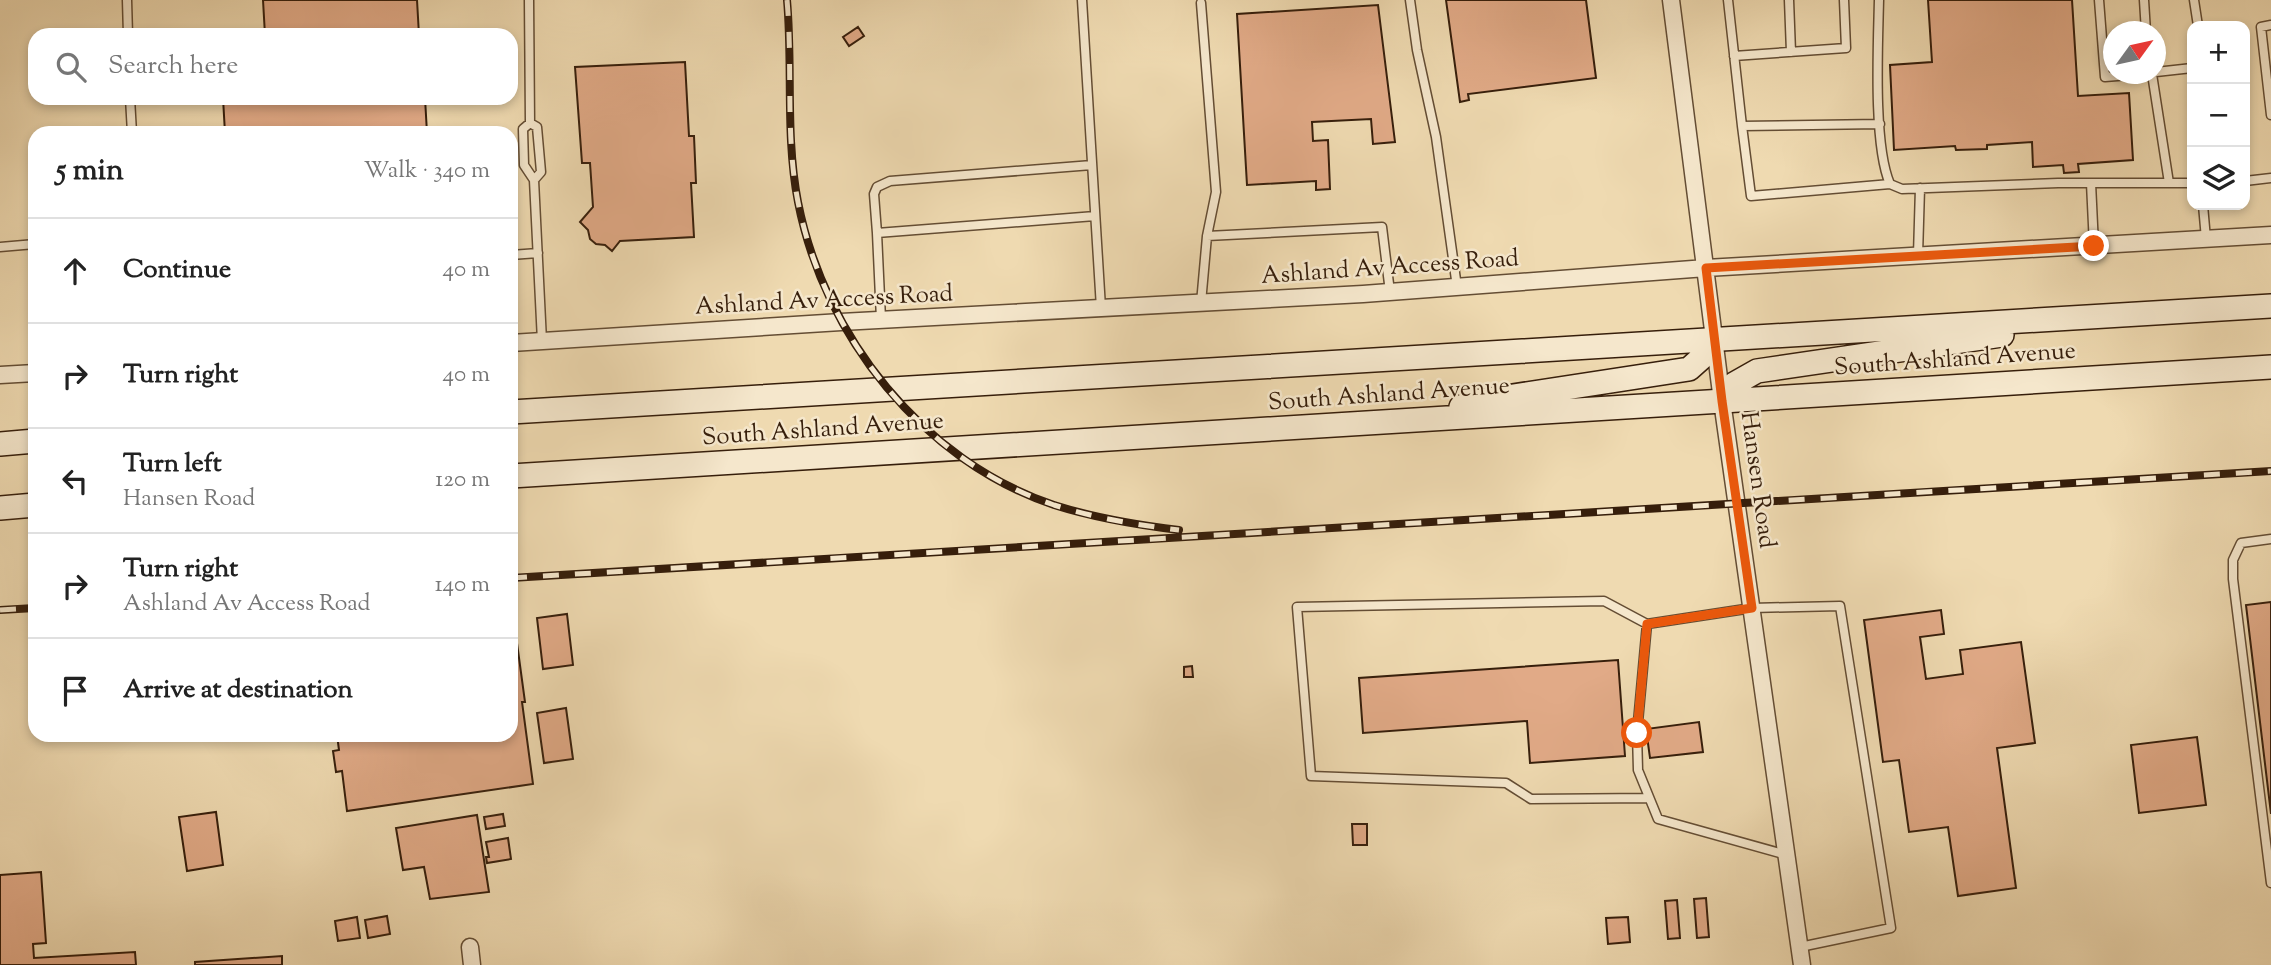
<!DOCTYPE html>
<html lang="en">
<head>
<meta charset="utf-8">
<style>
  :root { --surface:#fff; --page:#f6f6f6; --text:#222; --muted:#767676; --line:#e0e0e0 }
  body { margin:0; font-family:"Sorts Mill Goudy",serif; background:var(--page); color:var(--text) }
  .controls { position:absolute; right:21px; top:21px; display:grid; overflow:hidden; border-radius:14px; box-shadow:0 4px 10px #0003 }
  .controls button { width:63px; height:63px; display:grid; place-items:center; padding:0; border:0; border-bottom:2px solid var(--line); background:var(--surface); color:var(--text); font:35px sans-serif }
  .compass { position:absolute; left:2103px; top:21px; width:63px; height:63px; border-radius:50%; background:var(--surface); box-shadow:0 4px 10px #0003; rotate:57deg }
  .stop { position:absolute; width:21px; height:21px; margin:-16px; border:5px solid #ea580c; border-radius:50%; background:#fff }
  .stop.end { background:#ea580c; border-color:#fff; box-shadow:0 2px 7px #0008 }
  .list { margin:0; padding:0; list-style:none }
  h2 { display:flex; justify-content:space-between; align-items:center; height:91px; margin:0; padding:0 28px; font-size:30px }
  h2 small { font-size:23px; font-weight:400; color:var(--muted) }
  .list li { display:grid; grid-template-columns:46px 1fr auto; gap:21px; align-items:center; box-sizing:border-box; height:105px; padding:0 28px; border-top:2px solid var(--line) }
  .list b { display:block; font-size:26px; white-space:nowrap }
  .list p { margin:0; font-size:23px; white-space:nowrap; color:var(--muted) }
  .list em { font-size:23px; font-style:normal; color:var(--muted) }
  .icon { flex:none; width:38px; height:38px; fill:none; stroke:currentColor; stroke-width:2; stroke-linecap:round; stroke-linejoin:round }
  .map { position:relative; flex:none; width:2271px; height:965px; overflow:hidden }
  .search { position:absolute; background:var(--surface); box-shadow:0 4px 10px #0003; left:28px; top:28px; width:490px; height:77px; display:flex; align-items:center; gap:18px; box-sizing:border-box; padding:0 24px; border-radius:21px; color:var(--muted); font-size:26px }
  .panel { position:absolute; background:var(--surface); box-shadow:0 4px 10px #0003; left:28px; top:126px; width:490px; height:616px; border-radius:21px }
  .map>svg:first-child { display:block }
</style>
</head>
<body>
<div class="map">
<svg width="2271" height="965" viewBox="0 0 2271 965">
  <rect width="100%" height="100%" fill="#efdab1"/>
  <filter id="stains"><feTurbulence type="fractalNoise" baseFrequency=".00286" numOctaves="4"/><feColorMatrix values="0 0 0 0 .2 0 0 0 0 .09 0 0 0 0 .02 0 0 0 .5 -.17"/></filter>
  <radialGradient id="worn" r=".72"><stop offset=".6" stop-color="#630" stop-opacity="0"/><stop offset="1" stop-color="#630" stop-opacity=".3"/></radialGradient>
  <path fill="#e1aa87" stroke="#361e0b" stroke-width="2" d="M263 0H417L419 35H265Z
    M1446 0H1586L1596 78 1468 94 1469 100 1460 102Z
    M1928 0H2072L2078 96 2129 93 2133 160 2078 164 2079 172 2064 173 2063 165 2033 167 2032 142 1987 145V149L1956 150 1955 146 1894 150 1890 65 1932 62Z
    M1378 5 1395 142 1373 144 1371 119 1312 122 1313 141 1328 140 1330 189 1316 190V181L1247 185 1237 14Z
    M858 27 864 36 849 46 843 37Z
    M685 62 689 136H694L696 183H691L694 237 620 241 612 251 605 245 596 244 590 239 588 230 580 222 593 207 590 163H582L575 67Z
    M223 98H425L427 133H225Z
    M2271 602V814L2246 605Z
    M1941 610 1944 634 1920 637 1926 679 1963 674 1960 650 2021 642 2035 743 1997 748 2016 888 1958 896 1948 827 1909 832 1899 760 1883 762 1864 620Z
    M567 614 573 665 543 669 537 618Z
    M511 621H514L525 702H522L533 784 347 811 342 771 336 772 333 751 339 750 337 735H511Z
    M1618 660 1625 756 1530 763 1527 721 1363 733 1359 678Z
    M1192 666 1193 677H1184V667Z
    M566 708 573 759 544 763 537 713Z
    M1699 722 1703 752 1650 758 1646 729Z
    M2197 737 2206 805 2139 813 2131 745Z
    M216 812 223 865 187 871 179 817Z
    M503 814 505 826 486 829 484 817Z
    M477 815 489 892 430 899 424 867 403 870 396 828Z
    M1352 824H1367V845H1353Z
    M508 838 511 859 487 863 486 857H489L486 842Z
    M41 872 46 943 33 944 34 958 135 952 136 965H0V875Z
    M1706 898 1709 937 1697 938 1694 899Z
    M1677 900 1680 938 1668 939 1665 901Z
    M387 916 390 934 368 938 365 920Z
    M357 917 360 938 338 941 335 921Z
    M1628 917 1630 942 1608 944 1606 918Z
    M282 956V965H195V962Z"/>
  <g fill="none" stroke-linecap="round" stroke-linejoin="round">
    <defs>
      <path id="lane" d="M127 0 128 35
        M529 0 530 123
        M1082 0 1101 308
        M1410 0 1417 50 1436 137 1457 287
        M1728 0 1742 126 1880 124
        M1789 0 1791 52
        M1879 0C1878 45 1873 145 1890 184L1902 189 2058 183H2192
        M2099 0 2105 77 2142 74
        M2144 0 2146 32
        M2194 0 2198 26
        M1201 3 1216 192 1207 236 1201 303
        M2271 25 2261 27 2271 115
        M1734 56 1846 48 1844 0
        M2156 72 2192 68
        M2152 74 2169 183
        M130 98 132 133
        M1742 126 1751 196 1890 184
        M534 180 541 172 537 127 530 123 523 129 524 165 534 180 542 341
        M2245 181 2271 178
        M2091 183 2094 246
        M2203 205 2206 239
        M877 233 874 194 877 187 890 181 1092 165
        M1207 236 1382 227 1390 292
        M0 247 35 244
        M511 255 538 253
        M1918 255 1920 188
        M881 319 877 233 1095 216
        M2271 539 2241 543 2233 560V579L2271 883
        M1647 624 1604 601 1297 607 1311 776 1506 783 1531 799 1649 798
        M1787 855 1658 819 1638 770 1637 733 1647 624 1752 608 1840 606 1891 928 1800 947"/>
      <path id="street" d="M1671 0 1722 401 1802 965
        M511 343 841 322 1363 294 1706 268 2271 235
        M0 375 35 373
        M470 947 472 965"/>
      <path id="secondary" d="M1722 401 1734 384 1757 371 2002 335
        M1461 407 1474 402 1689 369 1707 353 1715 338
        M511 412 2271 306
        M0 444 35 441
        M511 476 2271 367
        M0 508 35 505"/>
    </defs>
    <use href="#lane" stroke="#644d34" stroke-width="11"/>
    <use href="#street" stroke="#644d34" stroke-width="19"/>
    <use href="#secondary" stroke="#361e0b" stroke-width="26"/>
    <use href="#lane" stroke="#f5e7cc" stroke-width="8"/>
    <use href="#street" stroke="#f5e7cc" stroke-width="16"/>
    <use href="#secondary" stroke="#f5e7cc" stroke-width="23"/>
    <defs>
      <path id="rail" d="M787 0C793 67 785 135 798 202 824 336 923 461 1054 505 1095 518 1137 525 1179 530
        M511 578 2271 471
        M0 610 35 608"/>
    </defs>
    <use href="#rail" stroke="#361e0b" stroke-width="8"/>
    <use href="#rail" stroke="#f5e7cc" stroke-width="5" stroke-dasharray="16" stroke-linecap="butt"/>
  </g>
  <g fill="none" stroke-linecap="round" stroke-linejoin="round">
    <path stroke="#ea580c" stroke-width="9" d="M1637 733 1647 624 1752 608 1722 401 1706 268 2094 246"/>
  </g>
  <g text-anchor="middle" dominant-baseline="central" stroke-width="5" stroke-linejoin="round" paint-order="stroke">
    <g font-size="24" fill="#361e0b" stroke="#f5e7cc">
      <text transform="translate(1390 268) rotate(-4)">Ashland Av Access Road</text>
      <text transform="translate(824 301) rotate(-3)">Ashland Av Access Road</text>
      <text transform="translate(1955 360) rotate(-4)">South Ashland Avenue</text>
      <text transform="translate(1389 395) rotate(-4)">South Ashland Avenue</text>
      <text transform="translate(823 430) rotate(-4)">South Ashland Avenue</text>
      <text transform="translate(1757 480) rotate(82)">Hansen Road</text>
    </g>
  </g>
  <rect width="100%" height="100%" filter="url(#stains)"/>
  <rect width="100%" height="100%" fill="url(#worn)"/>
</svg>
<div class="controls">
<button>+</button>
<button>−</button>
<button><svg class="icon" aria-label="layers" viewBox="0 0 24 24"><path d="M12 4l9 5-9 5-9-5zM3 14l9 5 9-5"/></svg></button>
</div>
<svg class="compass" viewBox="-18 -18 36 36"><path d="M0-13l5 13h-10z" fill="#e53935"/><path d="M0 13l5-13h-10z" fill="#767676"/></svg>
<div class="stop" style="left:1637px;top:733px"></div>
<div class="stop end" style="left:2094px;top:246px"></div>
<div class="search"><svg class="icon" aria-label="search" viewBox="0 0 24 24"><circle cx="10" cy="10" r="6"/><path d="M15 15l6 6"/></svg>Search here</div>
<section class="panel">
<h2>5 min<small>Walk · 340 m</small></h2>
<ul class="list">
<li><svg class="icon" aria-label="ahead" viewBox="0 0 24 24"><path d="M12 20V5M6 11l6-6 6 6"/></svg><div><b>Continue</b></div><em>40 m</em></li>
<li><svg class="icon" aria-label="right" viewBox="0 0 24 24"><path d="M7 20v-9h11M14 6l5 5-5 5"/></svg><div><b>Turn right</b></div><em>40 m</em></li>
<li><svg class="icon" aria-label="left" viewBox="0 0 24 24"><path d="M17 20v-9H6M10 6l-5 5 5 5"/></svg><div><b>Turn left</b><p>Hansen Road</p></div><em>120 m</em></li>
<li><svg class="icon" aria-label="right" viewBox="0 0 24 24"><path d="M7 20v-9h11M14 6l5 5-5 5"/></svg><div><b>Turn right</b><p>Ashland Av Access Road</p></div><em>140 m</em></li>
<li><svg class="icon" aria-label="arrive" viewBox="0 0 24 24"><path d="M6 21V4h12l-3 4 3 4H6"/></svg><div><b>Arrive at destination</b></div></li>
</ul>
</section>
</div>
</body>
</html>
